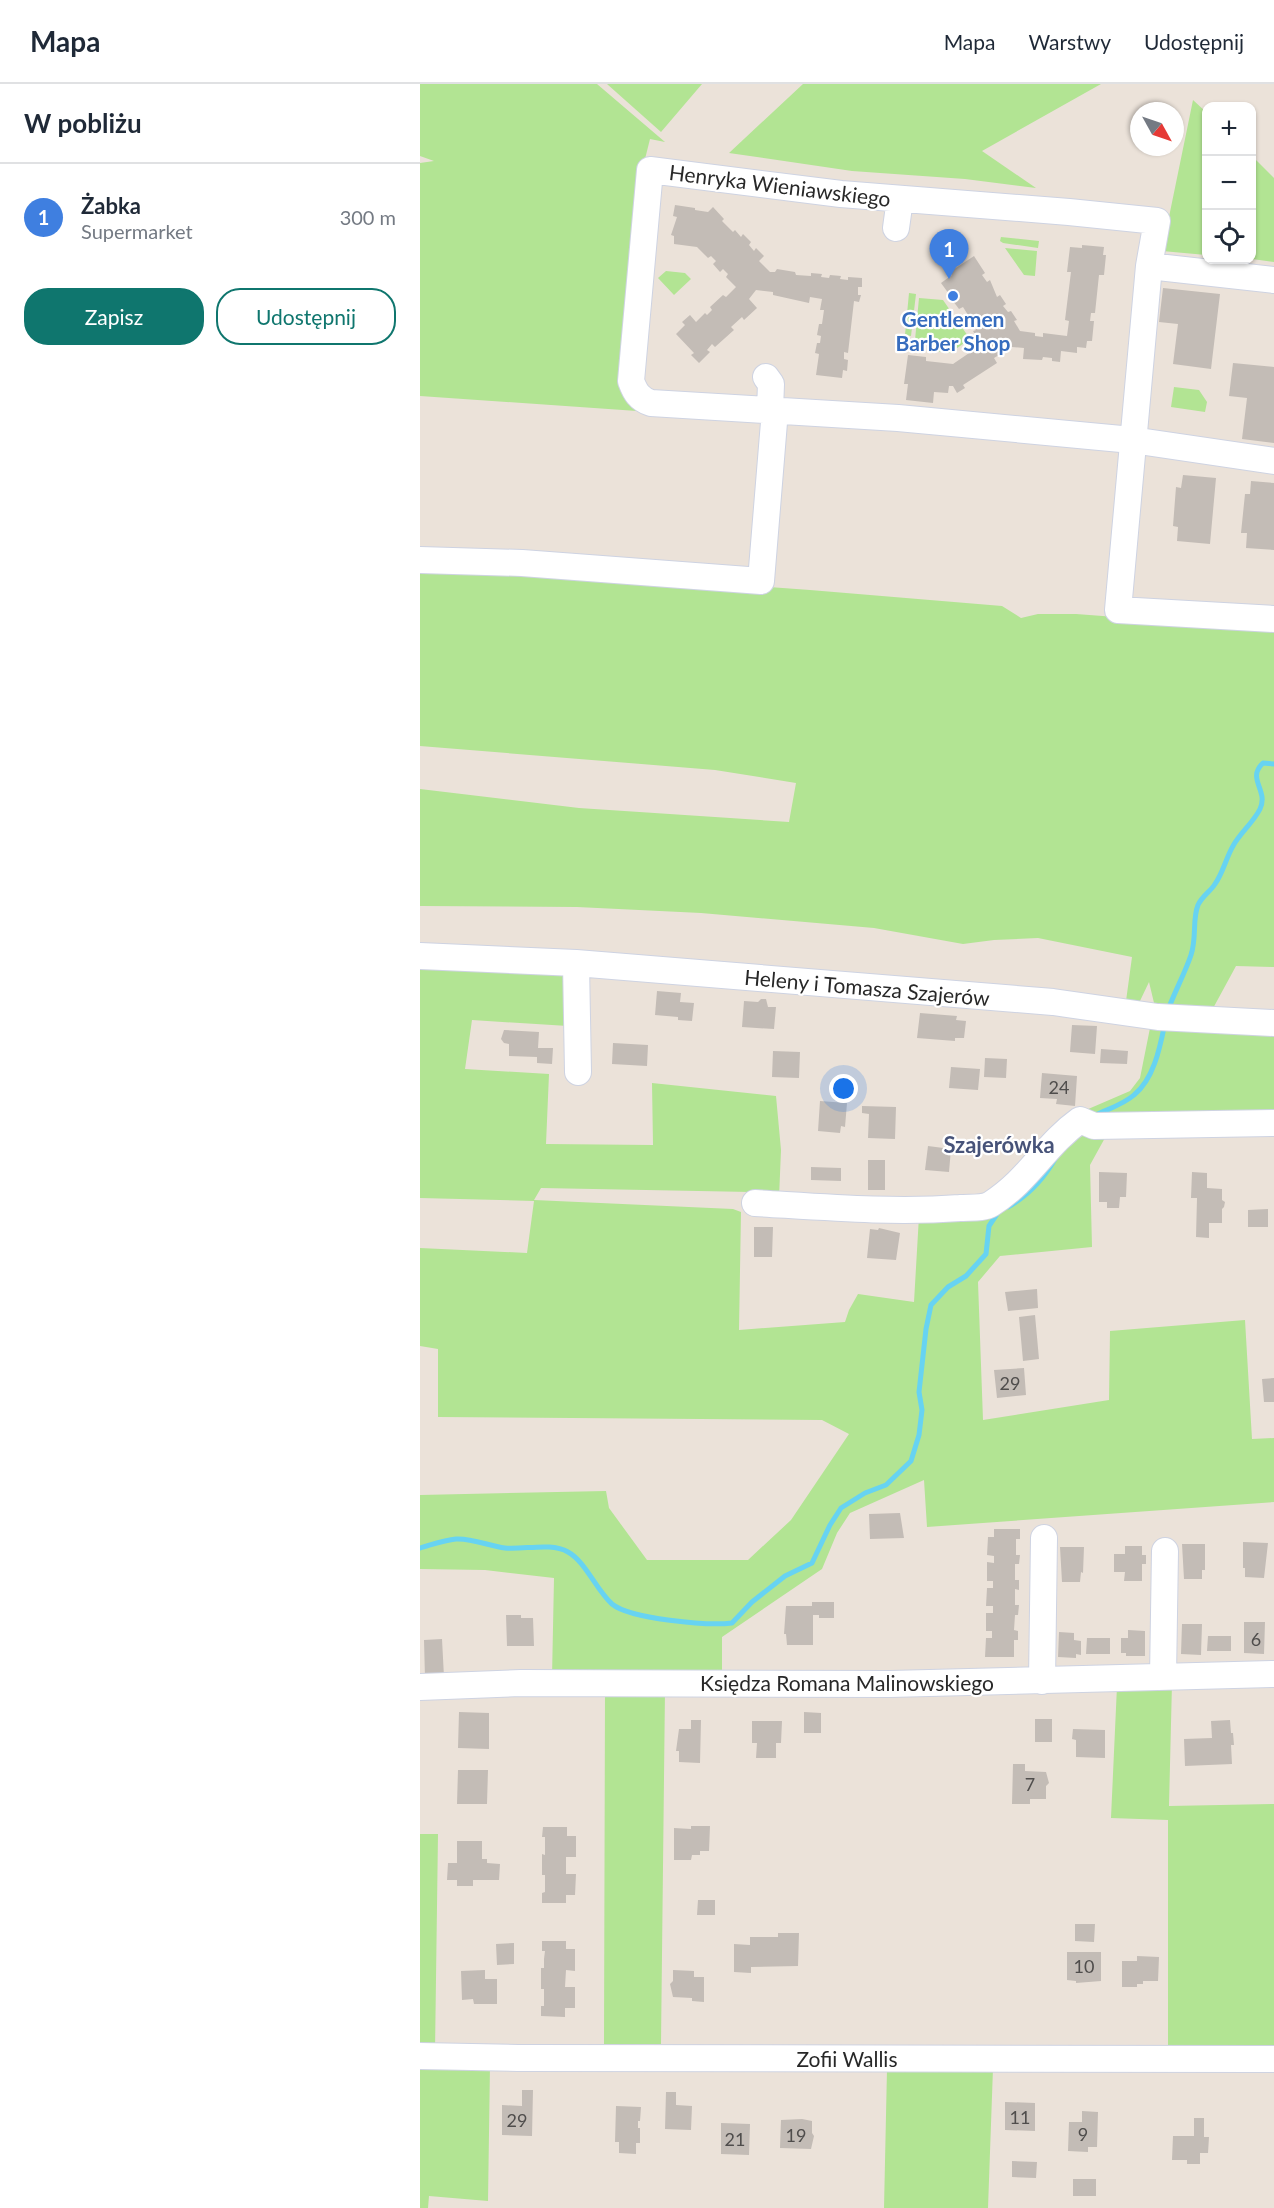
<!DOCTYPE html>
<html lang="pl">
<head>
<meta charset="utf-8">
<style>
  :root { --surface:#fff; --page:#f6f6f7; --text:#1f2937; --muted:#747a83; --line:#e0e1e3; --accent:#0f766e }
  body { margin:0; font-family:Lato,sans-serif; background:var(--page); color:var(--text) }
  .controls { position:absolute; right:18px; top:18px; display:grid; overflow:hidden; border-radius:12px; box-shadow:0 2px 4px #0004 }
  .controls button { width:54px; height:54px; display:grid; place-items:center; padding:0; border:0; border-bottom:2px solid var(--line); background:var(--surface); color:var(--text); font:30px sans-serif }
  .compass { position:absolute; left:710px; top:18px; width:54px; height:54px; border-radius:50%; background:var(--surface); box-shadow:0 2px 4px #0004; rotate:130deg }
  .you { position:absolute; left:424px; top:1005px; width:21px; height:21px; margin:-15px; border:4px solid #fff; border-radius:50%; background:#1a73e8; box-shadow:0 0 0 9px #1a73e833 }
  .badge { display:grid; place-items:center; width:39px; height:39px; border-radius:50%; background:var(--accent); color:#fff; font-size:20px; font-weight:700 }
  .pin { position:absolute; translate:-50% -50px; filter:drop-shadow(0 2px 3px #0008) }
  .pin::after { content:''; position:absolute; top:32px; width:21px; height:18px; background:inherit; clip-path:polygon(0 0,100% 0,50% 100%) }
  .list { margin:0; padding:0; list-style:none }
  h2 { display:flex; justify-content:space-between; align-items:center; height:78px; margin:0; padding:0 24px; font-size:26px }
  h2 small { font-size:20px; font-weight:400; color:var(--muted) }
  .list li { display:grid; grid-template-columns:39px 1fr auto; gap:18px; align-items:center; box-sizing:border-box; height:108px; padding:0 24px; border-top:2px solid var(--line) }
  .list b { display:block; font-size:22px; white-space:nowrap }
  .list p { margin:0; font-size:20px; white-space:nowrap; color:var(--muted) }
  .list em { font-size:20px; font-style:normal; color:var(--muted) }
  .actions { display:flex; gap:12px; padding:18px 24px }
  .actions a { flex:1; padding:14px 0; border:2px solid var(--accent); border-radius:24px; text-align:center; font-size:21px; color:var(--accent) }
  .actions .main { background:var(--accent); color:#fff }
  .icon { flex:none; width:33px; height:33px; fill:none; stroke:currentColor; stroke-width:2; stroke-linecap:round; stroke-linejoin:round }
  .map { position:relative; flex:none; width:854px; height:2124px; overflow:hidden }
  header { display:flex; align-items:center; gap:36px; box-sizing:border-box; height:84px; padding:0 30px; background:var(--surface); border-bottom:2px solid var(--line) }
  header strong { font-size:28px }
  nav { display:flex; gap:33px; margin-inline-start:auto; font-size:21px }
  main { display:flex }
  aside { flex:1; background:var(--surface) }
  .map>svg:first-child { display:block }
</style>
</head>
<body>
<header>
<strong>Mapa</strong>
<nav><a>Mapa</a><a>Warstwy</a><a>Udostępnij</a></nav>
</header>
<main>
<aside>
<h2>W pobliżu<small></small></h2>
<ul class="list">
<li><span class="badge" style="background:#3f7fe0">1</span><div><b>Żabka</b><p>Supermarket</p></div><em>300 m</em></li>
</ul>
<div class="actions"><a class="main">Zapisz</a><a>Udostępnij</a></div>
</aside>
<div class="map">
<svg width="854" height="2124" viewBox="0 0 854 2124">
  <rect width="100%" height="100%" fill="#ebe2d9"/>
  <path fill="#b2e493" d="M0 0H177L245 58 230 55 220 95 201 301 217 327 0 312V79L14 77 0 72Z
    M187 0H282L241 48Z
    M383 0H681L562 67 616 104 545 95 432 87 309 69Z
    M773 16 786 28V171L742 167Z
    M832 72 854 94V178L832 175Z
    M581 153 619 157 618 164 583 159 580 157Z
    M585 164 617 167 615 192 604 191Z
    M246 187 265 189 271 195 254 211 238 194Z
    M489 209 496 210 491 252 485 251Z
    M499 214 523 216 550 255 530 269 508 266 509 258 495 256Z
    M754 303 779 306 787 318 785 328 751 323Z
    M0 478 390 506 582 522 601 534 618 530H656L854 545V883L816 882 791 928 735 923 729 898 719 919 706 917 712 873 618 854 574 856 543 860 454 844 281 829 157 823 0 822V705L159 724 369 738 376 699 295 686 0 662Z
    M0 879 147 885 148 942 52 936 45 985 129 990 126 1060 233 1061 232 999 356 1012 361 1066 359 1114 331 1108 121 1104 114 1116 313 1125 321 1128 319 1246 425 1238 429 1226 438 1210 494 1218 499 1132 553 1130 655 1046 686 1052 670 1081 672 1163 580 1172 558 1198 563 1336 689 1316 690 1247 825 1236 832 1355 854 1354V1418L507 1443 504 1396 430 1429 417 1449 402 1485 302 1553V1592L132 1593 134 1494 65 1486 0 1485V1411L186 1407 189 1424 227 1476H328L371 1436 429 1350 402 1336 18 1333V1265L0 1262V1164L107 1169 114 1117 0 1114Z
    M731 939 854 946V1032L659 1029 710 1007 720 994Z
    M752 1599 749 1722 854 1720V1963L748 1961V1736L691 1734 697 1602Z
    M245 1606 241 1960H184L185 1608Z
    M0 1750H18L15 1967 0 1966Z
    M70 1981 68 2117 9 2112 8 2124H0V1982Z
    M573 1984 568 2124H464L467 1985Z"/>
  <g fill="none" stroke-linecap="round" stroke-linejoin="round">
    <path stroke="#67d3f2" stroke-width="5" d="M748 926C755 907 765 889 771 871 777 853 772 836 778 821 783 811 790 808 795 800 803 789 806 774 813 762 820 749 833 739 840 725 849 706 826 695 843 679L854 680
      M676 1031C688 1025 704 1020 714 1011 734 995 740 963 745 939
      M588 1123C609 1111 623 1096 635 1075
      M0 1464C11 1461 24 1456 36 1455 52 1454 69 1462 85 1464 104 1466 131 1458 148 1468 166 1478 176 1506 192 1520 210 1535 288 1542 312 1539L332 1518 365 1492 392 1479 410 1441 421 1424 445 1409 466 1401 491 1377 499 1351 502 1326 499 1308 506 1245 511 1221 528 1203 546 1192 566 1170 569 1142 579 1127"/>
  </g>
  <path fill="#c3bcb6" d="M255 121 275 124V126L288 128 293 123 304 135 302 137 313 148 315 146 321 153 323 150 331 158 329 161 334 167 336 164 344 172 339 177 350 188H355L357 185 375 188 376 191 391 192V189L402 190 401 193 409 194 410 191 421 192 420 195 428 196V193L442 194V203H438V211H441L439 218 434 217 428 269 424 268V275L428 276 427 287 423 286 422 294 396 291 399 270 395 269 397 259H400L401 252 397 251 399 240H402L404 226H400L402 215 390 213 389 219 353 211V208L336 206 329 215 337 224 324 236 322 233 311 243 314 246 295 263 292 260 287 266 290 268 279 279 271 271 274 269 256 250 265 241 262 238 270 231 276 238 285 229 287 231 292 226 290 223 303 211 306 213 316 203 306 193 308 190 303 185 300 188 293 180 296 177 291 172 288 174 277 163 254 160V152L251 151 257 133 253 132Z
    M662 161 684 163 683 171H686L684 191H679L675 229H671L670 237H674L672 257H667L666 264 657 263V269L641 267 640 278 632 277V274L623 273 622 276 603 275 604 264 592 263 574 274 577 279 543 301 545 304 537 309 533 302H529L528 309 514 308 513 319 486 316 488 300H484L488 271 506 273V277L533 280 555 265 554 262 560 258 553 247 556 246 552 240 549 241 544 233 548 231 543 223 539 225 533 217 536 215 531 208 529 210 521 199 532 191 530 188 554 172 565 189 562 191 567 198 570 196 577 213 580 211 586 220 583 222 588 228 591 227 597 236 594 237 600 247 615 249V252L623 253V249L647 252 649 237 645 236 651 188H647L650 163 662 164Z
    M743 204 800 210 791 285 753 280 758 240 739 238Z
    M813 279 854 283V359L822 355 827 314 809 312Z
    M763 391 796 394 790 460 757 457 758 443 753 442 756 403 761 404Z
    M831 397 854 399V466L826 464 827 449H821L825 410H830Z
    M237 907 261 909 260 918 274 919 272 937 258 936V933L235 931Z
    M341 915H346L348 923H356L354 945 322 943 324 917 338 918Z
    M500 929 537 932 536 936 546 937 544 954H535V957L497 954Z
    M652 941 677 942 675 970 650 968Z
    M84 946 119 948 118 964H133L132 980 117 979V973L89 972V960L84 959 81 955Z
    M193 959 228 961 227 982 192 980Z
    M681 965 708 967 707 980 680 979Z
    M353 967 380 968 379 994 352 993Z
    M565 974 587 975 586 994 564 993Z
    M531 983 560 985 558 1006 529 1004Z
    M622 989 657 992 655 1022 636 1020 637 1015 620 1014Z
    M400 1017 427 1019 425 1043 421 1042 420 1049 398 1047Z
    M442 1022 476 1023 475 1055 448 1054 449 1030 442 1029Z
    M508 1062 531 1065 529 1088 505 1086Z
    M448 1076H465V1106H448Z
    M391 1083 421 1084V1097L391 1096Z
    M679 1088 707 1089 706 1113H700L699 1124H687V1118H679Z
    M772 1088 787 1089V1104L802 1105V1116L805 1118 804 1123 802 1125V1139H789V1154L776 1153 777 1114H771Z
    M848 1125V1143H828V1126Z
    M334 1143H353L352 1173H334Z
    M459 1144 480 1149 476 1176 447 1174 450 1145 458 1146Z
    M617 1205 618 1224 588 1227 585 1208Z
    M615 1231 619 1275 603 1277 599 1233Z
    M604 1284 606 1311 577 1314 574 1286Z
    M854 1294V1318H844L842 1295Z
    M480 1429 484 1454 450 1455 449 1430Z
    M574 1445H600V1455H596V1471H600L599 1480H595V1496H599V1506L595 1505V1521H599L598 1531H595L594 1546 598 1547V1556H594V1573H565L566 1554H572V1547H566V1529H573V1522H566L567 1504H573V1497H567V1478L574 1479V1472L567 1471 568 1453H574Z
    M823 1458 848 1459 844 1494 825 1493V1484H823Z
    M762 1460H785V1486H782V1495H764Z
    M705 1462H722V1471H726V1480H722V1497H704L705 1488H694V1470H705Z
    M640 1463H664L663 1489 661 1488 660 1498H642Z
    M392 1518H414V1534H399V1531H393V1561H367L366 1550H364L366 1522H392Z
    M86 1531H101V1534H113L114 1562H87Z
    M824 1538H845L844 1570 824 1569Z
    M762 1540H782L781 1571 761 1570Z
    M708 1546 725 1547V1572H706V1569H701V1554H708Z
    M639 1548 654 1549V1556L661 1557V1571L656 1570V1574L638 1573Z
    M788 1552H811V1567H787Z
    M667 1554H690V1570H666Z
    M22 1555 24 1593 5 1594 4 1556Z
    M39 1628 69 1629V1665L38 1664Z
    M384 1628 401 1629V1649H384Z
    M615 1635H632V1658H615Z
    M271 1636H281L280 1679 259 1678V1667H256L259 1645H271Z
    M810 1636 811 1649H813L814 1661H811L812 1680 765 1682 764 1655 792 1654 791 1637Z
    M332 1637H362L361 1659H356V1674H336L337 1659H332Z
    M653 1645 685 1646V1674L656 1673V1656L652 1655Z
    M593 1680H605V1687L626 1688 629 1699 626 1702V1715H610V1720H592Z
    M38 1686H68L67 1720H37Z
    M271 1742H290L289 1767H280V1771H272L271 1776H254V1744L271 1745Z
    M123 1743H147V1752H156V1773H146V1790H156L155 1811H146V1819H122V1809L125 1808V1791H122V1770L125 1771V1753H122Z
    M37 1757H62V1775H67V1779L80 1780 79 1796H53V1802H37V1796H27L28 1779H37Z
    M278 1816H295V1831H277Z
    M655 1840H675L674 1858 655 1857Z
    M358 1849H379L378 1882 331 1883V1889L314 1888V1860L330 1861V1853H358Z
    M122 1857H146V1865H155V1887L146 1886 145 1903H155V1924H145V1933L121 1932V1922H124V1905H121V1884H124V1875L125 1867H122Z
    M94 1859V1880L77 1881 76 1860Z
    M647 1868H681V1897L656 1899V1897L647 1896Z
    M717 1872 739 1873 738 1897H723V1900H717V1903H702V1877H717Z
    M65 1886V1895H77V1920H54L53 1915 42 1916 41 1887Z
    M253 1886 274 1887V1893H284V1918L272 1917V1914L253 1913 250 1900 253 1897Z
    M102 2006H113L112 2052 82 2051V2021L102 2022Z
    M246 2008H256V2021L272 2022 271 2046 245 2045Z
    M585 2018 615 2019V2047L585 2046Z
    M196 2022 221 2023 220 2037H218V2044H220V2059H216V2070L199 2069V2058H195Z
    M662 2027 678 2028 677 2063H668V2068L648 2067 649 2038H662Z
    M774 2034H784V2053H789L788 2069H780V2080H767V2076H752L753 2052H774Z
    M382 2035 392 2037V2049L394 2052 391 2065 360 2064 361 2036Z
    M301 2039 330 2040 329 2071 301 2070Z
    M592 2077 617 2078 616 2094 592 2093Z
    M653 2095H676V2112H653Z"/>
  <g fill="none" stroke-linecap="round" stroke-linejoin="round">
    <defs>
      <path id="minor" d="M476 144 480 115
        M729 182 737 137 649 128 421 110 230 86 211 297C215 308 219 315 231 319L478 334 712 356 854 377
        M854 196 729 182 698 526 854 535
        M346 293 351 300 350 326
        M0 476 102 479 341 497 355 326
        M0 872 156 879 633 918 738 933 854 939
        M156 879 158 988
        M335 1119C403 1123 472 1129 540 1124 549 1123 563 1125 571 1120 609 1096 625 1061 660 1036L674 1042 854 1039
        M743 1593 745 1467
        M622 1597 624 1454
        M0 1603 101 1599 470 1600 854 1590
        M0 1972 98 1974 854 1975"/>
    </defs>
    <use href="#minor" stroke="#ced3e2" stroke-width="28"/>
    <use href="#minor" stroke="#fff" stroke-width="26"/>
  </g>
  <circle fill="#3f7fe0" stroke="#fff" stroke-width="2" cx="533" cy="212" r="6"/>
  <g text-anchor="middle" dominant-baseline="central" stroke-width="4.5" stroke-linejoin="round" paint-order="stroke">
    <g font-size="18" fill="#4f4d4c">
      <text x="639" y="1003">24</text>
      <text x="590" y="1299">29</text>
      <text x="836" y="1555">6</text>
      <text x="610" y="1700">7</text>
      <text x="664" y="1882">10</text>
      <text x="600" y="2033">11</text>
      <text x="97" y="2036">29</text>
      <text x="663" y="2050">9</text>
      <text x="376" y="2051">19</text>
      <text x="315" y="2055">21</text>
    </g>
    <g font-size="21" fill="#282828" stroke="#fff">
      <text transform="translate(360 101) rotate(7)">Henryka Wieniawskiego</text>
      <text transform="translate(447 903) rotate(5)">Heleny i Tomasza Szajerów</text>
      <text x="427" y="1598">Księdza Romana Malinowskiego</text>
      <text x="427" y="1974">Zofii Wallis</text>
    </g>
    <g font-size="21" font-weight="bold" fill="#366cbe" stroke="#fff">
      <text x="533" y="234">Gentlemen<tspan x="533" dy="24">Barber Shop</tspan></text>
    </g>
    <g font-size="22" font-weight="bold" fill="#475379" stroke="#fff">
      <text x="579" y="1060">Szajerówka</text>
    </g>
  </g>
</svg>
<div class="controls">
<button>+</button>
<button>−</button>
<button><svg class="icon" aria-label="locate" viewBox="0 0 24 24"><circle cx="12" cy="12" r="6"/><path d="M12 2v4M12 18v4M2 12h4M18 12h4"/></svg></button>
</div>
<svg class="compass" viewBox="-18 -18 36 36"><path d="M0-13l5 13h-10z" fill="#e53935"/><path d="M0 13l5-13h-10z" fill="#747a83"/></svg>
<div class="you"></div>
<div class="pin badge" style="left:529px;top:195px;background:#3f7fe0">1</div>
</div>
</main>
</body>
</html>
